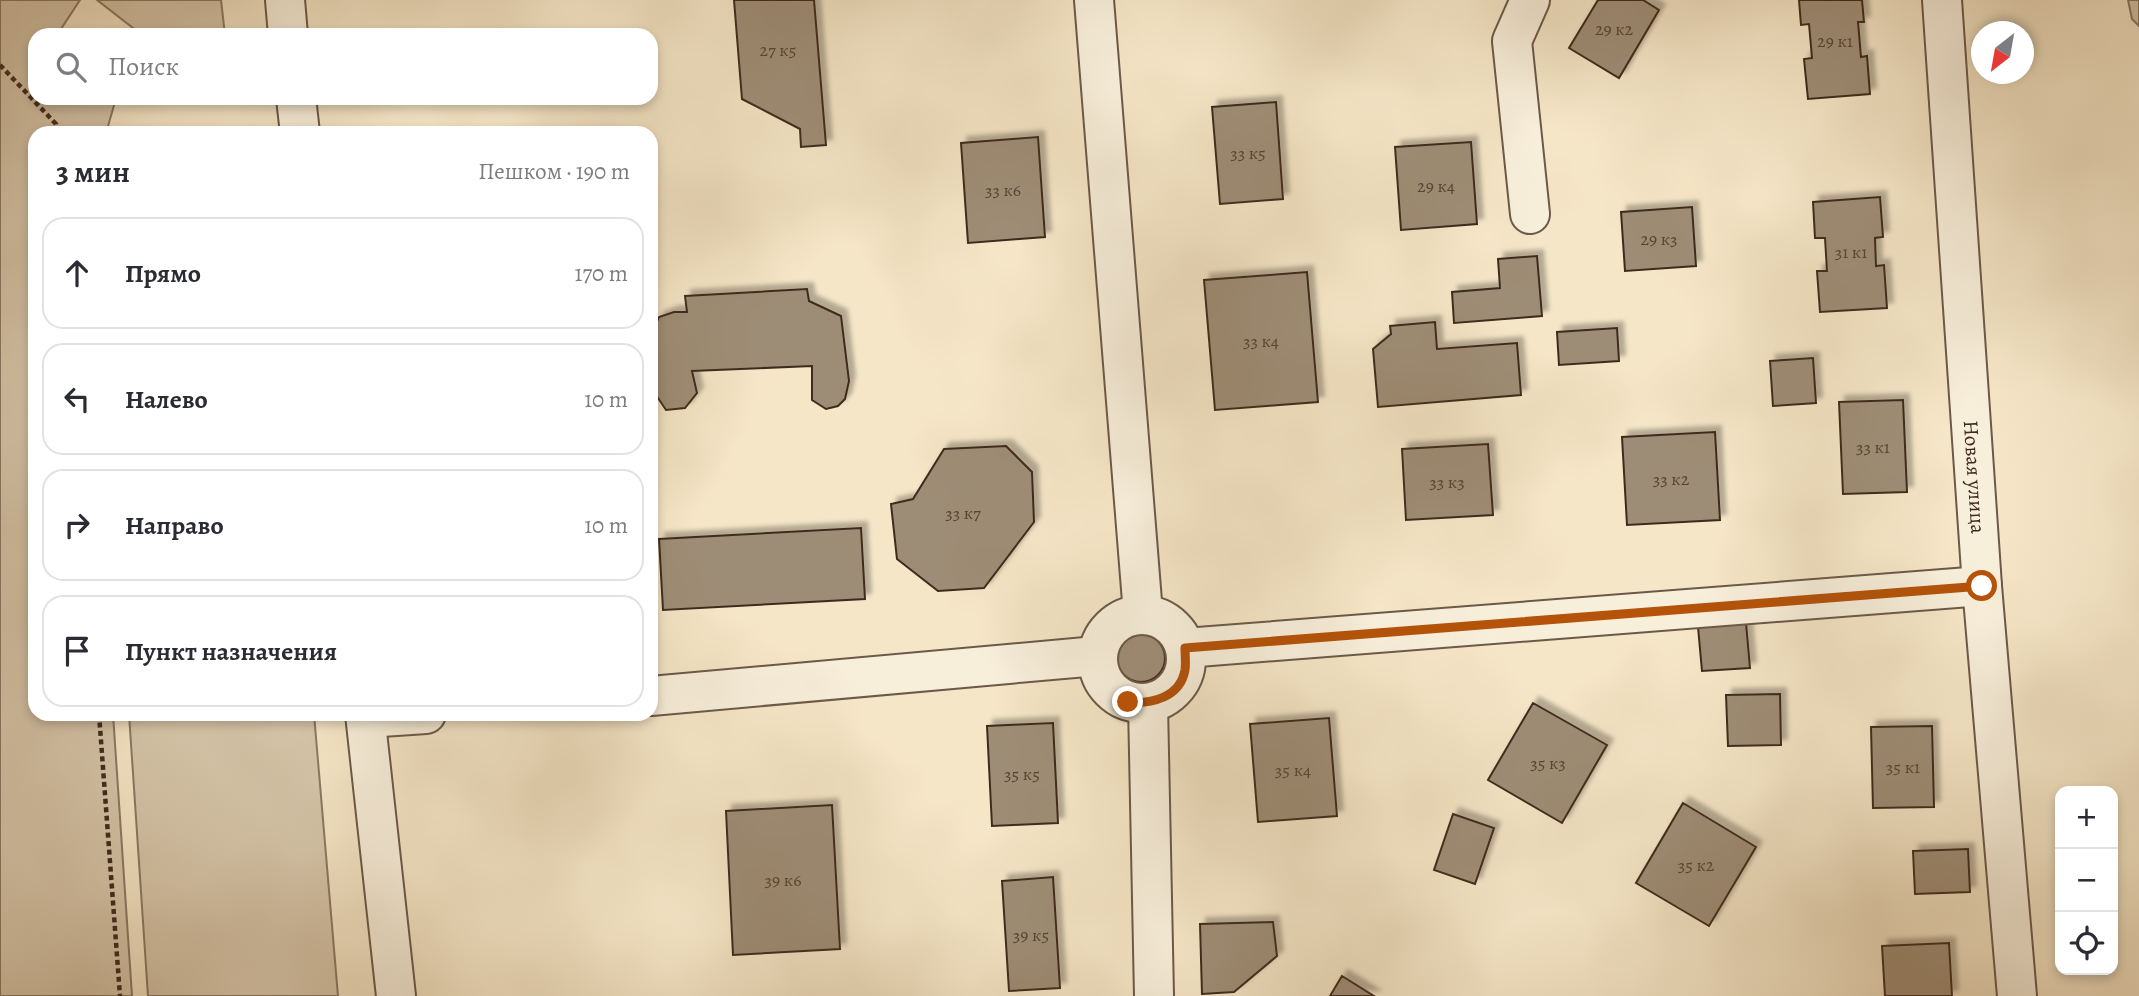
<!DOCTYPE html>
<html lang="ru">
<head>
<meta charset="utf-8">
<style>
  :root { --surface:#fff; --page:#f7f7f7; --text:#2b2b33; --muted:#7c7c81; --line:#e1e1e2 }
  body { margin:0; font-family:Alegreya,serif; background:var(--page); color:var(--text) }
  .controls { position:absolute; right:21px; bottom:21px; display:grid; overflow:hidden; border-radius:14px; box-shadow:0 4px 10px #0003 }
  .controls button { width:63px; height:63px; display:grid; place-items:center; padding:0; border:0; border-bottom:2px solid var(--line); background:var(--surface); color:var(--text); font:35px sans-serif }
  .compass { position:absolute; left:1971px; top:21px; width:63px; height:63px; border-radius:50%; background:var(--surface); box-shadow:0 4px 10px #0003; rotate:211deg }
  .stop { position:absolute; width:21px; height:21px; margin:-16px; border:5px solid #b45309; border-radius:50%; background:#fff }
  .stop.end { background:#b45309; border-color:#fff; box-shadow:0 2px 7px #0008 }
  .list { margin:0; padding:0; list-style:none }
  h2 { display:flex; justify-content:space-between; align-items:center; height:91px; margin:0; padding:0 28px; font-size:30px }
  h2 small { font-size:23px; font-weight:400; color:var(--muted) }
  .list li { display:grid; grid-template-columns:46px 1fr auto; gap:21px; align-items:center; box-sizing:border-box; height:112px; margin:0 14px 14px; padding:0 14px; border:2px solid var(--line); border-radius:21px }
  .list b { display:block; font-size:26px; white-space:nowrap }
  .list em { font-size:23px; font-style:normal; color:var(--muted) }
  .icon { flex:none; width:38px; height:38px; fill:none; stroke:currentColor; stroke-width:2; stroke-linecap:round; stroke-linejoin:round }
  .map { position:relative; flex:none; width:2139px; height:996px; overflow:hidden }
  .search { position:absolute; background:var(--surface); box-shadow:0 4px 10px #0003; left:28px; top:28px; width:630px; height:77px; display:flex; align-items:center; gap:18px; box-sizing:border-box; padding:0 24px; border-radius:21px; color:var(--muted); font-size:26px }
  .panel { position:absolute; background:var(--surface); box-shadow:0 4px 10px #0003; left:28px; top:126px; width:630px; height:595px; border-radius:21px }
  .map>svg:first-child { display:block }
</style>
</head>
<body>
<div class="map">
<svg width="2139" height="996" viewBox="0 0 2139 996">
  <defs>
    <filter id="shadow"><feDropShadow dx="6" dy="-6" stdDeviation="2" flood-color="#0004"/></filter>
  </defs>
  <rect width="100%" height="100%" fill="#f5e6c7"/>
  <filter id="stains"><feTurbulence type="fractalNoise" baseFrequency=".00286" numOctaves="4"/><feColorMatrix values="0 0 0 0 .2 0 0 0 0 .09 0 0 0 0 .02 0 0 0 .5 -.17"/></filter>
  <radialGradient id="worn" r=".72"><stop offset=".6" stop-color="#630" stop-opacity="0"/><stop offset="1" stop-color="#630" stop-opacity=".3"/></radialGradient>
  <path fill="#d6c6aa" stroke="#8a7964" stroke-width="2" d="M0 0H80L61 29 65 35H35V98H112L115 102 106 133H35V714H113L132 996H0Z
    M97 0H221L225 35H142Z
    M2128 0H2139V26L2132 19Z
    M129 714H314L338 996H148Z"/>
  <path fill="#9e8d76" stroke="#3f2c1e" stroke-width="2" filter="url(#shadow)" d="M734 0H814L826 145 801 147 800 129 742 99Z
    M1598 0H1643L1659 10 1619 78 1569 48Z
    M1799 0H1862L1864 22H1858L1861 57 1867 56 1870 94 1808 99 1804 59 1812 58 1809 24 1801 25Z
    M1276 102 1283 199 1220 204 1212 107Z
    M1038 137 1045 237 968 243 961 143Z
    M1471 142 1477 224 1401 230 1395 147Z
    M1880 197 1883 237 1875 238 1876 266 1884 265 1887 308 1820 312 1817 271H1827L1825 238H1815L1813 202Z
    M1692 207 1696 266 1625 271 1621 212Z
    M1537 256 1542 316 1454 323 1452 292 1500 288 1498 259Z
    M1307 272 1318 402 1215 410 1204 280Z
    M807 289 809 301 841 316 849 381 845 399 838 406 826 409 812 400V366L692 371 697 393 685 408 666 410 656 395 652 332 659 317 674 312H687L685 296Z
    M1435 322 1437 349 1517 343 1521 395 1378 407 1373 349 1391 334 1390 326Z
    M1617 328 1619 361 1559 365 1557 332Z
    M1813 358 1816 403 1773 406 1770 361Z
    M1903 400 1907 492 1843 494 1839 402Z
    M1715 432 1720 520 1627 525 1622 437Z
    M1488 444 1493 515 1406 520 1402 449Z
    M1006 446 1032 472 1034 522 984 588 938 591 897 559 891 504 913 499 944 449Z
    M861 528 865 599 663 610 659 539Z
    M1746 623 1750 668 1702 671 1698 627Z
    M1117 658a24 24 0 1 1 48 0a24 24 0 1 1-48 0Z
    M1780 694 1781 745 1728 746 1726 695Z
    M1533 703 1607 745 1562 823 1488 780Z
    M1329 718 1337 816 1258 822 1250 724Z
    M1053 723 1058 823 992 826 987 726Z
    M1932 726 1934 807 1873 808 1871 727Z
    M1683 803 1756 847 1709 926 1636 883Z
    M832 805 840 949 733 955 726 811Z
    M1453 814 1494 828 1475 884 1434 870Z
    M1968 849 1970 892 1915 894 1913 851Z
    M1053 877 1060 988 1009 991 1002 881Z
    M1273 922 1277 956 1234 992 1202 994 1200 924Z
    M1949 943 1952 996H1885L1882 946Z
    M1342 976 1374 996H1330Z"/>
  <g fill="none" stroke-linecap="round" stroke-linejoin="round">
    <defs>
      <g id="minor">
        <path d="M285 0 288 35"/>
        <path d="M1094 0 1143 614"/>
        <path d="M1530 0 1512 41 1530 214"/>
        <path id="s1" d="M1942 0 1982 586 2017 996"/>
        <path d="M296 98 300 133"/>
        <circle cx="1142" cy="659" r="44"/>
        <path d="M1185 648 1982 586"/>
        <path d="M651 696 1097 656"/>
        <path d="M1148 704 1154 996"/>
        <path d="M365 714 396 996"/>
        <path d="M366 718 426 714"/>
      </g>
    </defs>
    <use href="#minor" stroke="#6c5a48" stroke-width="42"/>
    <path stroke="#3f2c1e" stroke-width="4.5" stroke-dasharray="5 3.5" stroke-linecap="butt" d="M0 65 56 124V133
      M99 714 120 996"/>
    <use href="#minor" stroke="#f8efdb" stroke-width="38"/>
  </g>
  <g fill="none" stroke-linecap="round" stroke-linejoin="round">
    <path stroke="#b45309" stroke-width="9" d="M1128 702C1151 704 1180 698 1185 670 1186 663 1185 655 1185 648L1982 586"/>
  </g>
  <g text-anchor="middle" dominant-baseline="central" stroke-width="7" stroke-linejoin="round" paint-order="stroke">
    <g font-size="18" fill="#574434">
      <text x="1614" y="29">29 к2</text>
      <text x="1835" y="41">29 к1</text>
      <text x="778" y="50">27 к5</text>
      <text x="1248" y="153">33 к5</text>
      <text x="1436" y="186">29 к4</text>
      <text x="1003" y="190">33 к6</text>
      <text x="1659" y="239">29 к3</text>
      <text x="1851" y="252">31 к1</text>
      <text x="1261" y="341">33 к4</text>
      <text x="1873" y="447">33 к1</text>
      <text x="1671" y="479">33 к2</text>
      <text x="1447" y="482">33 к3</text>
      <text x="963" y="513">33 к7</text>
      <text x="1548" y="763">35 к3</text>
      <text x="1903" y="767">35 к1</text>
      <text x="1293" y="770">35 к4</text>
      <text x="1022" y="774">35 к5</text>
      <text x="1696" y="865">35 к2</text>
      <text x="783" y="880">39 к6</text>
      <text x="1031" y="935">39 к5</text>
    </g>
    <g font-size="21" fill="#3f2c1e" stroke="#f8efdb">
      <text stroke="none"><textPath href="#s1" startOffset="478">Новая улица</textPath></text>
    </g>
  </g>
  <rect width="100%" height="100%" filter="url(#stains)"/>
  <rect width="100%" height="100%" fill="url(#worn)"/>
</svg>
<div class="controls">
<button>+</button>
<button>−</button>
<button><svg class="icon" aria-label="locate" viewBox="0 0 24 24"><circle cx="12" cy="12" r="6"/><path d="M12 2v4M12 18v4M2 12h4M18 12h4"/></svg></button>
</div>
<svg class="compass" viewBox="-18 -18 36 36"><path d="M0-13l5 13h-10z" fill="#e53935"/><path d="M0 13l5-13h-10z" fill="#7c7c81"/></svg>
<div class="stop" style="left:1982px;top:586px"></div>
<div class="stop end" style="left:1128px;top:702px"></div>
<div class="search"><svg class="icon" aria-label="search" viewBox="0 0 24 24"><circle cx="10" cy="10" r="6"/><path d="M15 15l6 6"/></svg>Поиск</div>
<section class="panel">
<h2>3 мин<small>Пешком · 190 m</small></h2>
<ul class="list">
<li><svg class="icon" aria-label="ahead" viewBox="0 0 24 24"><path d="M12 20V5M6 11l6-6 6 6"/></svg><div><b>Прямо</b></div><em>170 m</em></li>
<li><svg class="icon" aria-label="left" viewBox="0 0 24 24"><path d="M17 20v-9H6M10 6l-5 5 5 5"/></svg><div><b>Налево</b></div><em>10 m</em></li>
<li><svg class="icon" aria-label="right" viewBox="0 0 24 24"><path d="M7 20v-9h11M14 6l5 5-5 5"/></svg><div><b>Направо</b></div><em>10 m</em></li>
<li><svg class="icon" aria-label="arrive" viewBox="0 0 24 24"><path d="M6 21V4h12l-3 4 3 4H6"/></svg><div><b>Пункт назначения</b></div></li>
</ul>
</section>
</div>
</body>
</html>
